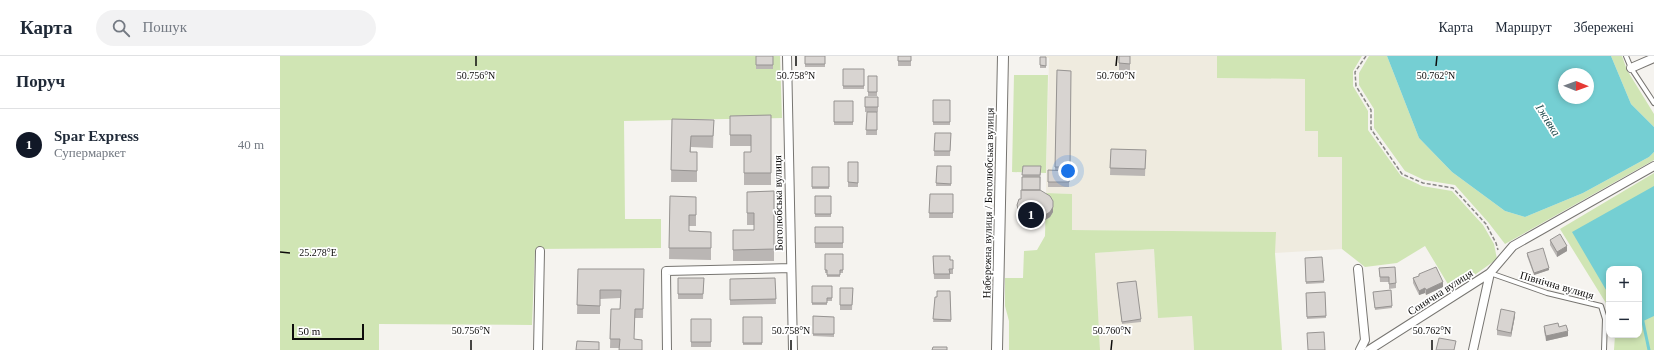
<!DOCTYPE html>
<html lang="uk">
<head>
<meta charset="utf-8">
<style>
  :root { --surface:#fff; --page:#f2f2f3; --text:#1f2937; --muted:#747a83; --line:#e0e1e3; --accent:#111827 }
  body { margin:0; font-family:"Times New Roman",serif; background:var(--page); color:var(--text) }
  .controls { position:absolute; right:12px; bottom:12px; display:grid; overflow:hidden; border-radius:8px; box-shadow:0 2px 6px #0003 }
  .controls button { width:36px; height:36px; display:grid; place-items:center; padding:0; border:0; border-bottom:1px solid var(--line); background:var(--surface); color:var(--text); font:20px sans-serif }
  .compass { position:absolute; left:1278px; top:12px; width:36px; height:36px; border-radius:50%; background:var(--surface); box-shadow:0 2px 6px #0003; rotate:91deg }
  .scale { position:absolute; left:12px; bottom:10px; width:72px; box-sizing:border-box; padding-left:4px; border:2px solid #0d0c0b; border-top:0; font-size:11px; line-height:14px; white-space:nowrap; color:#0d0c0b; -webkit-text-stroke:3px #fff; paint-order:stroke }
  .you { position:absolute; left:788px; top:115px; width:14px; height:14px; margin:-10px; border:3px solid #fff; border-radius:50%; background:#1a73e8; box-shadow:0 0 0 6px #1a73e833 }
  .badge { display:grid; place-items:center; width:26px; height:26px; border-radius:50%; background:var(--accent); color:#fff; font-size:13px; font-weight:700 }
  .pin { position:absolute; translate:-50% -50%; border:2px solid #fff; box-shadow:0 1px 4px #0006 }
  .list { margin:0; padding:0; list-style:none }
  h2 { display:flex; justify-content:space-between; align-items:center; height:52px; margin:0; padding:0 16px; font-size:17px }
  h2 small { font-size:13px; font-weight:400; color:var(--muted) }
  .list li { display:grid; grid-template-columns:26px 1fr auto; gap:12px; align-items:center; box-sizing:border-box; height:72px; padding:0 16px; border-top:1px solid var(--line) }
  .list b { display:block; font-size:15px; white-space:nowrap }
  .list p { margin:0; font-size:13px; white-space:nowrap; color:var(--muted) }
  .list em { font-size:13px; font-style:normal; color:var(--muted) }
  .icon { flex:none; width:22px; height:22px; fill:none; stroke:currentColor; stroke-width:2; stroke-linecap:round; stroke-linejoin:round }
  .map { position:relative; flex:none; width:1374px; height:294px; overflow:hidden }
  header { display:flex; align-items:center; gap:24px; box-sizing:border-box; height:56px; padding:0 20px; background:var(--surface); border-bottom:1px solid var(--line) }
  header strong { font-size:19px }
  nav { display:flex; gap:22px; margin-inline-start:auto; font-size:14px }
  .search { width:280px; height:36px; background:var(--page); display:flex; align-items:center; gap:10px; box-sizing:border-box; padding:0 14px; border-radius:22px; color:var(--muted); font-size:15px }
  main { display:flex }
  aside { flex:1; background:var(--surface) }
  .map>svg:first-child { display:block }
</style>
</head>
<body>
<header>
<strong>Карта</strong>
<div class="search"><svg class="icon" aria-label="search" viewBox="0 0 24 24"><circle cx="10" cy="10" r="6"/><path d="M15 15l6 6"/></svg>Пошук</div>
<nav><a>Карта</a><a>Маршрут</a><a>Збережені</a></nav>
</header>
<main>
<aside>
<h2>Поруч<small></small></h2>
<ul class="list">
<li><span class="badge">1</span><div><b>Spar Express</b><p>Супермаркет</p></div><em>40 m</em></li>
</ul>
</aside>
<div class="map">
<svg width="1374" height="294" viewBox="0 0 1374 294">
  <rect width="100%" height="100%" fill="#f5f3ef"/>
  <path fill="#efebdf" d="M761 0H937V22L1025 23V75H1038L1062 101V193L995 197V176L792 174V138L766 137 769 2Z
    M874 193 878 261 912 260 914 294H820L815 197Z"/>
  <path fill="#d0e5b4" d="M0 0H500L502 62 344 65 345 163H381V192L255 193 252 269 99 268V294H0Z
    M937 0H1082L1073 15V30L1088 55V74L1121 120 1142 130 1172 135 1203 169 1214 188 1217 203 1172 235 1145 190 1117 207 1085 211 1062 193V101H1038V75H1025V23L937 22Z
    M1089 0H1107L1139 82 1172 116 1225 155 1245 161 1303 137 1369 101 1374 96V104L1225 188 1208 166 1175 129 1144 124 1125 115 1094 72V53L1079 29V17Z
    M1331 0H1342L1347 14 1374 58V71L1351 48Z
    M734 19H768L766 117 732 116Z
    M1374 117V294H1334L1335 279H1359V213H1329V252L1280 173Z
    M766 137 792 138V174L996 176 995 197 1002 294H914L912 260 878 262 874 193 815 197 820 294H729V265L725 250V222H743L744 195 757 194 765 180Z"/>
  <path fill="#75cfd3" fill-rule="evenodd" d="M1107 0H1331L1351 48 1374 71V96L1369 101 1303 137 1245 161 1225 155 1172 116 1139 82ZM1284 18H1308V42H1284Z
    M1374 130V260L1359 267V213H1329V239L1292 176Z"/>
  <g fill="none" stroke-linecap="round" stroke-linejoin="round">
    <path stroke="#75cfd3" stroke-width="3" d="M1362 261 1369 294"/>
    <defs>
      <path id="service" d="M1346 0 1351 12 1374 47
        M1210 217 1267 237 1321 250 1325 263 1324 294"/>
      <path id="minor" d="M507 0 513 294
        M1351 12 1374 2
        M1078 213 1085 284 1080 294
        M258 294 260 195
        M387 294 386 215 511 212
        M1089 294 1210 217 1233 190 1374 110
        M1193 294 1210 217"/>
      <path id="tertiary" d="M717 294 723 0"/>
    </defs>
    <use href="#service" stroke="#777571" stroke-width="6"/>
    <use href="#minor" stroke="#777571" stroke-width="10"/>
    <use href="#tertiary" stroke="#777571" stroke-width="12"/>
    <path stroke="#888684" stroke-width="1.5" stroke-dasharray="4 2" stroke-linecap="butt" d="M1086 0 1075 16 1076 30 1091 54V73L1122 118 1143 127 1173 132 1206 168 1216 187 1218 194"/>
    <use href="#service" stroke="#fff" stroke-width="4"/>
    <use href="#minor" stroke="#fff" stroke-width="8"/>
    <use href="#tertiary" stroke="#fff" stroke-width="10"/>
  </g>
  <path fill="#bab6b4" d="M476 0H493V13H476Z
    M525 0H545V11H525Z
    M618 0H631V10H618Z
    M839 0H850V15L839 14Z
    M760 1H766V12H760Z
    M563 13H584V33H563Z
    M777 14 791 15 789 131H768V114L775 115Z
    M588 20H597V40H588Z
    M585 41H598V56H585Z
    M653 44H670V69H653Z
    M554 45H573V69H554Z
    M587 56H597V79H586Z
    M491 59V129H464V96H471V90H450V60Z
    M392 63 434 64 433 92 411 91V96H417V126H391Z
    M655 77H671L670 100H654Z
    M831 93 866 94 865 120 830 119Z
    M568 106H578V131H568Z
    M657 110H671V130H656Z
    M743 110H761L760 134 773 156 770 161 760 167 741 166V157H738L737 154V149L741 143 742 134Z
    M532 111H549V133H532Z
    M494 135V205H453V174H474V169H467V136Z
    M650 138H673V162H649Z
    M390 140 416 141V170H409V175L431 176V204L389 203Z
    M535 140H551V161H535Z
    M535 171H563V192H535Z
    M1270 184 1287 195 1277 201 1270 189Z
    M1247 197 1269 214 1254 219 1247 200Z
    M545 198H563V217H560V221H547V217H545Z
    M653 200 670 204H673V218H670V223H654Z
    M1042 201 1044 227 1026 228 1025 202Z
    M1099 212 1116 227V232L1109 233V226H1100Z
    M298 213H364L363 262H355L339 292H330L331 253H340V242L320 243V258H297Z
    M1139 218 1163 231 1146 239 1145 237 1139 239 1133 227V222L1139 220Z
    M398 222H424L423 243H398Z
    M495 222 496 248 450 249V223Z
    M837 227 861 263V266L842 268Z
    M532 230H552V245H547V249H532Z
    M560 232H573L572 254H560Z
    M1111 234 1112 252 1095 254 1093 238Z
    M670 235 671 266H653L657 241Z
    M1045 236 1046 262 1027 263 1026 237Z
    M533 260 554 261V281L533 280Z
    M1235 260 1231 281 1217 279V274Z
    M463 261H482V289H463Z
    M411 263H431V291H411Z
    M1264 270 1279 271 1288 280 1266 285 1264 275Z"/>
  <path fill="#979492" d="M773 151V156L770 161 760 167V162Z
    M1287 190V195L1277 201V196Z
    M1269 212V214L1254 219V217Z
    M1163 226V231L1146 239V234Z
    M1145 232V237L1139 239V235Z
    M1235 256V260L1231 281V277Z
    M1288 275V280L1266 285V280Z"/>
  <path fill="#d8d4d1" stroke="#979492" d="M476 0H493V9H476Z
    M525 0H545V8H525Z
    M618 0H631V5H618Z
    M839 0H850V8L839 7Z
    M760 1H766V10L760 9Z
    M563 13H584V30H563Z
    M777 14 791 15 790 111H775Z
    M588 20H597V36H588Z
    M585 41H598V51H585Z
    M653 44H670V66H653Z
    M554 45H573V66H554Z
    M587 56H597V74H586Z
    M491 59V117H464V96H471V79H450V60Z
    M392 63 434 64 433 80H411L410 96H417V115L391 114Z
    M655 77H671L670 95H654Z
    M831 93 866 94 865 113 830 112Z
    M568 106H578V127L568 126Z
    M657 110H671V128L656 127Z
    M743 110H761L760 119H742Z
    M532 111H549V131H532Z
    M768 114 790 115 789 126H768Z
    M742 121H760V134H742Z
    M741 134H760L770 140 773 145V151L770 156 760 162H741V153H738L737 149 739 143H741Z
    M494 135V193L453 194V174H474V157H467V136Z
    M650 138H673V157H649Z
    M390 140 416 141V159H409V175L431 176V192H389Z
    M535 140H551V158H535Z
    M535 171H563V187H535Z
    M1280 178 1287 190 1277 196 1270 184Z
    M1263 192 1269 212 1254 217 1247 197Z
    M545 198H563V214H560V219H547V214H545Z
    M653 200H670V204H673V213H669L670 218H654Z
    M1042 201 1044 225 1026 226 1025 202Z
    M1115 211 1116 227 1109 228V221H1100L1099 212Z
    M1156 211 1163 226 1146 234 1145 232 1139 235 1133 222 1139 220V218Z
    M298 213H364L363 253H355L354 283 362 284V294H339L340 283H330L331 253H340L341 234H320V250L297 249Z
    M398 222H424L423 238H398Z
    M495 222 496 243 450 244V223Z
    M856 225 861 263 842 266 837 227Z
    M532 230H552V242H547V247H532Z
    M560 232H573L572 249H560Z
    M1111 234 1112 250 1095 252 1093 236Z
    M657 235H670L671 264 653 263 655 241H657Z
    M1045 236 1046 260 1027 261 1026 237Z
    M1221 253 1235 256 1231 277 1217 274Z
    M533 260 554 261V278H533Z
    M463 261H482V287H463Z
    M411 263H431V286H411Z
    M1278 267 1279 271 1286 269 1288 275 1266 280 1264 270Z
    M1044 276 1045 294H1028L1027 277Z
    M1159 282 1176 285 1174 294H1156Z
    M297 285 319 286V294H296Z
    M653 291H667V294H652Z"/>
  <path fill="none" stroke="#0d0c0b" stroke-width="1.5" d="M196 10V0M516 10V0M836 10 837 0M1156 10 1157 0M0 196 10 197M191 294V284M511 294V284M831 294 832 284M1152 294V284"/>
  <g text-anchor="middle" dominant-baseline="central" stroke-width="3.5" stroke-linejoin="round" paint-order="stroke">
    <g font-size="11" fill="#0d0c0b" stroke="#fff">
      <text transform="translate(498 147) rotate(-91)">Боголюбська вулиця</text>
      <text transform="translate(708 147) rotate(-89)">Набережна вулиця / Боголюбська вулиця</text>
      <text transform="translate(1277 229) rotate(16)">Північна вулиця</text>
      <text transform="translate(1160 236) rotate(-33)">Сонячна вулиця</text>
    </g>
    <g font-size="12" font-style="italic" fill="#244d4f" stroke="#fff">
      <text transform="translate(1268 64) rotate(58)">Іжівка</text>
    </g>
  </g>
  <g font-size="10" text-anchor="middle" fill="#0d0c0b" stroke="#fff" stroke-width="3.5" stroke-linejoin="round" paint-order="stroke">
    <text x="196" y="23">50.756°N</text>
    <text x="516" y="23">50.758°N</text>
    <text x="836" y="23">50.760°N</text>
    <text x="1156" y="23">50.762°N</text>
    <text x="38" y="200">25.278°E</text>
    <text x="191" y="278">50.756°N</text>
    <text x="511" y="278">50.758°N</text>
    <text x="832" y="278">50.760°N</text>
    <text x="1152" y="278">50.762°N</text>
  </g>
</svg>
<div class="controls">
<button>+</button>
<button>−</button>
</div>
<svg class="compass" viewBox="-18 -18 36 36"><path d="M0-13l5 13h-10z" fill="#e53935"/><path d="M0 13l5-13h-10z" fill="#747a83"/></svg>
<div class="scale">50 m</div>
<div class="you"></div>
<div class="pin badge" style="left:751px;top:159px">1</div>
</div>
</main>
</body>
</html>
